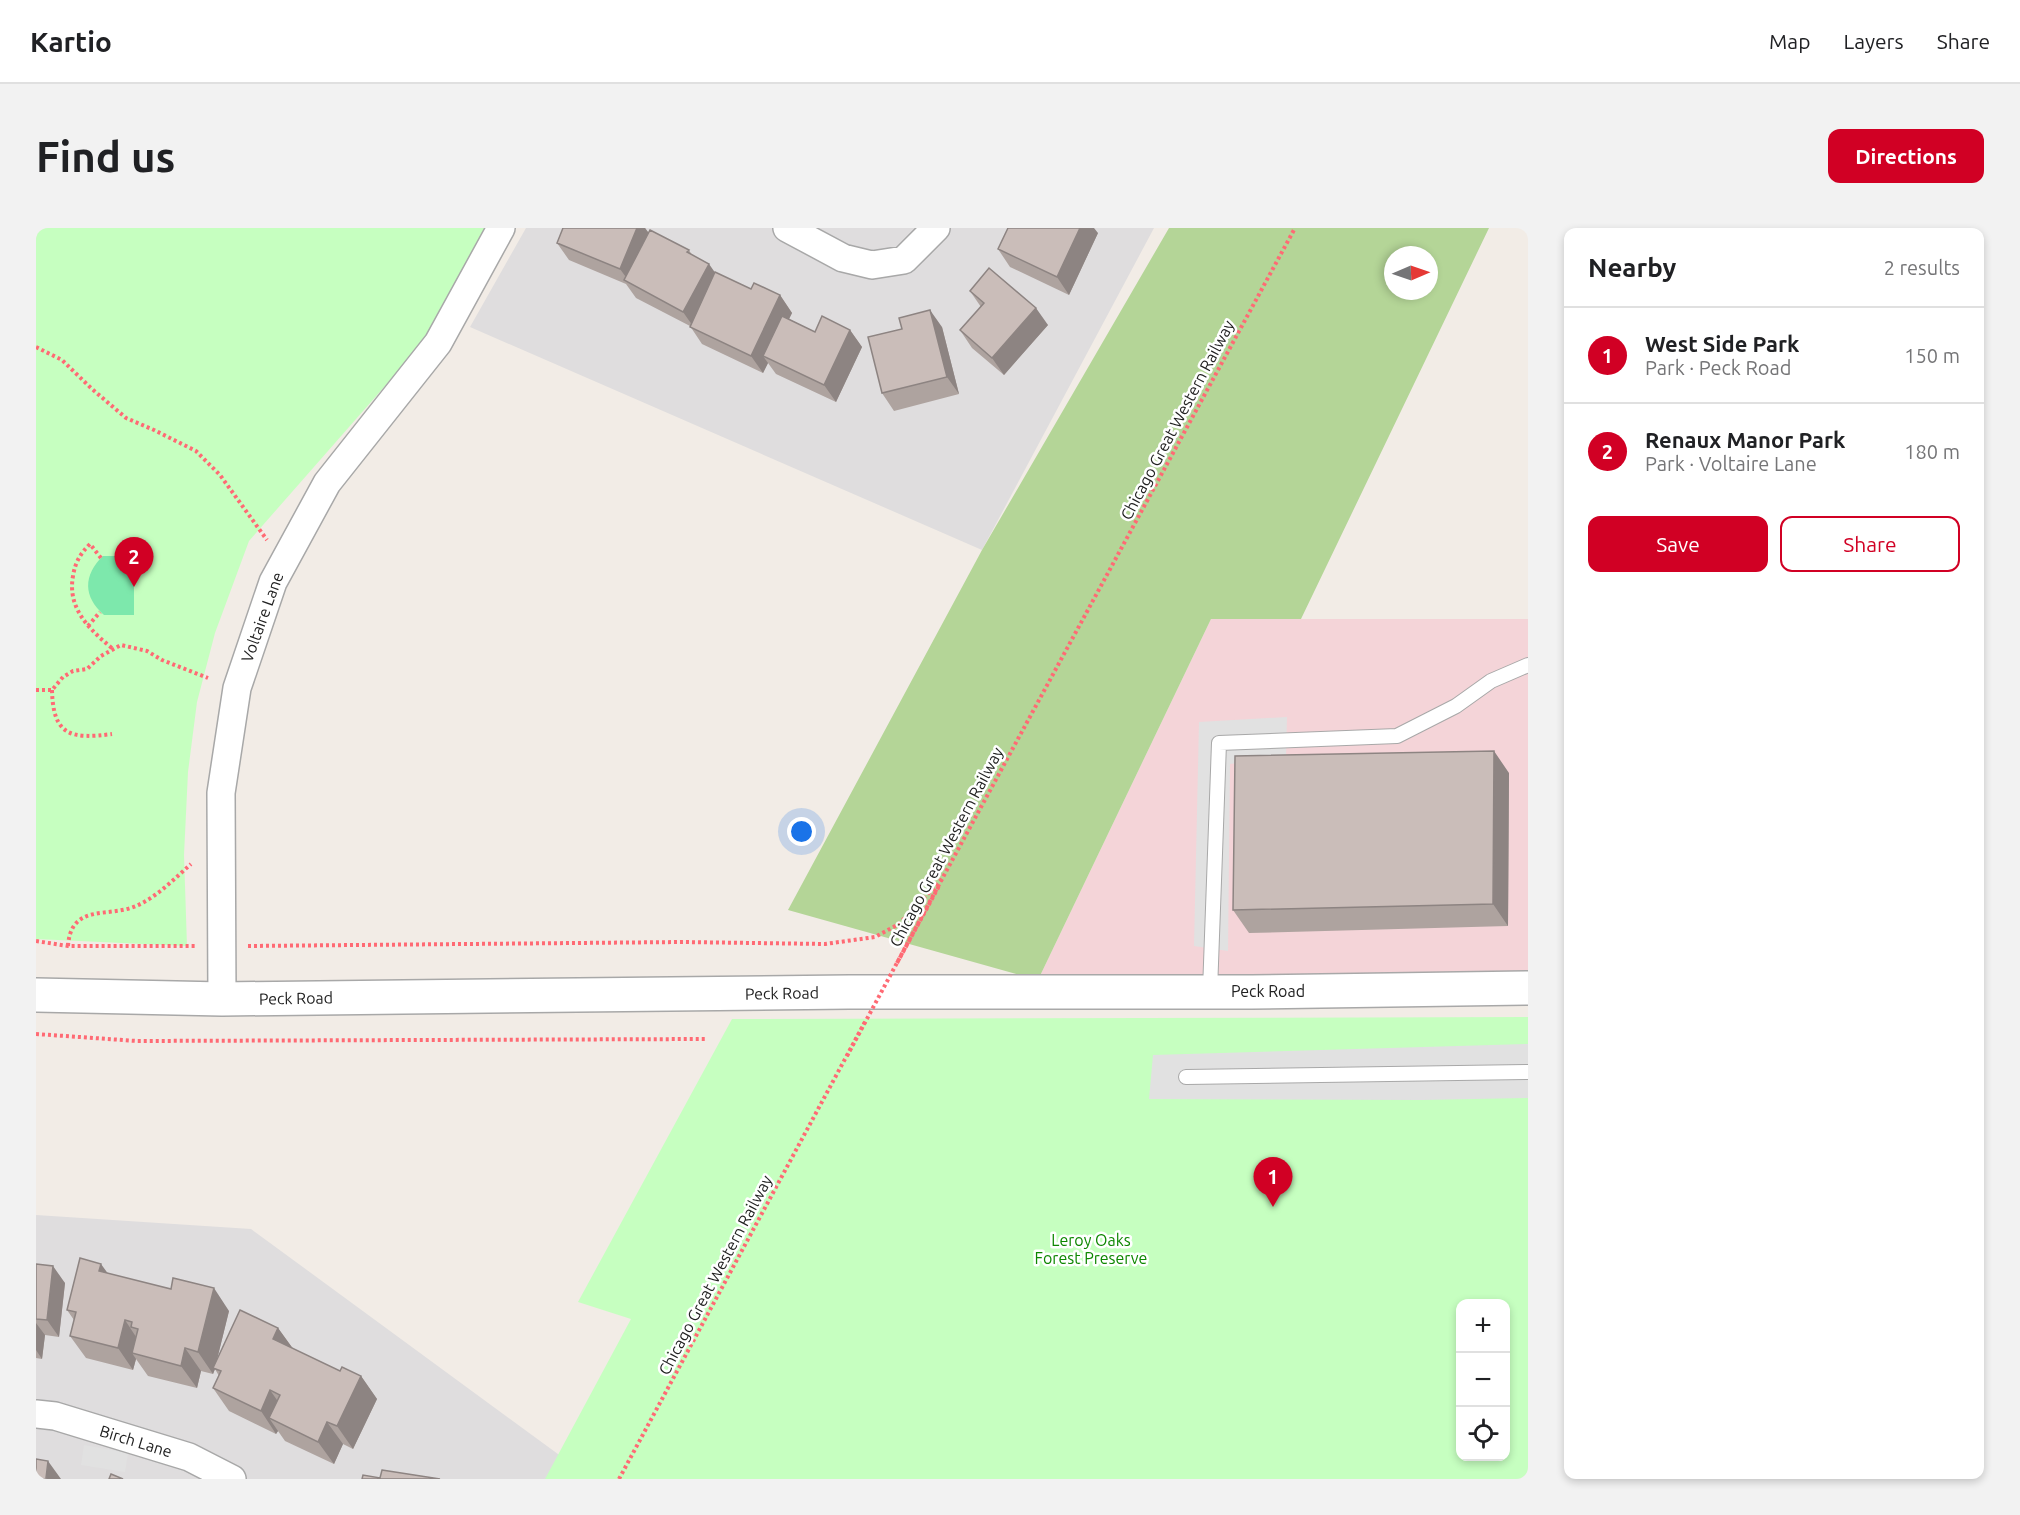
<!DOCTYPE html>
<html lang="en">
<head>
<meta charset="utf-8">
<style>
  :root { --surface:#fff; --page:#f2f2f2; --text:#202124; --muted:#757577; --line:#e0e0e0; --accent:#d10024 }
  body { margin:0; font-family:Ubuntu,sans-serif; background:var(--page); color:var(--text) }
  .controls { position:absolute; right:18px; bottom:18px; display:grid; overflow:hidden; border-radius:12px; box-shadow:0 3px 9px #0003 }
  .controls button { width:54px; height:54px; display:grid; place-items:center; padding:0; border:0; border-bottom:2px solid var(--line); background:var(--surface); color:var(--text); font:30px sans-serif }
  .compass { position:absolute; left:1348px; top:18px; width:54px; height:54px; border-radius:50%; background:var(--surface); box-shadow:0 3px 9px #0003; rotate:88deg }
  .you { position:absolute; left:766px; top:604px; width:21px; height:21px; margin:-15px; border:4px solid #fff; border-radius:50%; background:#1a73e8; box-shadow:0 0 0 9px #1a73e833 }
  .badge { display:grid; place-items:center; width:39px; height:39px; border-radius:50%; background:var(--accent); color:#fff; font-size:20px; font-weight:700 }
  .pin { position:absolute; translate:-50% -50px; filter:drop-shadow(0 2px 3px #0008) }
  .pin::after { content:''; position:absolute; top:32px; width:21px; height:18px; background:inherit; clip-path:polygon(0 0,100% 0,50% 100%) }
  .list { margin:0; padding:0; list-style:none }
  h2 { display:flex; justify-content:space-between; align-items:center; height:78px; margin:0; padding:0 24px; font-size:26px }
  h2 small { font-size:20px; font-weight:400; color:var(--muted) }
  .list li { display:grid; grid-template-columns:39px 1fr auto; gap:18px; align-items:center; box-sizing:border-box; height:96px; padding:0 24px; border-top:2px solid var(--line) }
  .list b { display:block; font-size:22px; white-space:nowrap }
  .list p { margin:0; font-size:20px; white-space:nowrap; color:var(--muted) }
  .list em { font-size:20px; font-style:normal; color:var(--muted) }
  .actions { display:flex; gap:12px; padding:18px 24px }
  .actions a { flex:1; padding:14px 0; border:2px solid var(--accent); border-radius:12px; text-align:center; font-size:21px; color:var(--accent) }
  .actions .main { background:var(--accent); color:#fff }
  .icon { flex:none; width:33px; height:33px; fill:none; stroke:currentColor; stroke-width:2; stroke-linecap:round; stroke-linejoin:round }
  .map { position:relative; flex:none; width:1492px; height:1251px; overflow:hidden; border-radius:12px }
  header { display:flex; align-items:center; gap:36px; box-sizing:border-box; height:84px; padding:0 30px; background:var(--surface); border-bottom:2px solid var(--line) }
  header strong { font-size:28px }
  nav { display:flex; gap:33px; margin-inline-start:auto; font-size:21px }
  .intro { display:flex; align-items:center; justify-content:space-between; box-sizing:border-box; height:144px; padding:0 36px }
  h1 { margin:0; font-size:42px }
  .button { padding:15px 27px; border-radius:12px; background:var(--accent); color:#fff; font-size:21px; font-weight:700 }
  main { display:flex; gap:36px; padding:0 36px }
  aside { flex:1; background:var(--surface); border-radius:12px; box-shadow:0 3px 9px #0003 }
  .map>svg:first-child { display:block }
</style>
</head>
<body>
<header>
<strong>Kartio</strong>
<nav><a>Map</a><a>Layers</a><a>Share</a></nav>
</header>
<div class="intro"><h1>Find us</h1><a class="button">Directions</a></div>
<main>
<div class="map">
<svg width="1492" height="1251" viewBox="0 0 1492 1251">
  <rect width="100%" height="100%" fill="#f2ece6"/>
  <path fill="#dfddde" d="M490 0H1118L946 322 434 99Z
    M0 987 215 1001 526 1229 514 1251H0Z"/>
  <path fill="#f4d4d8" d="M1175 391H1492V750L1002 752Z"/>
  <path fill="#b4d597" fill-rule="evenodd" d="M1133 0H1453L1265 391H1175L1002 752 752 682 946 322ZM1357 27H1393V63H1357Z"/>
  <path fill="#c6ffc0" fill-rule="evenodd" d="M0 0H451L392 109 213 313 179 405 161 474 152 544 148 627 151 718 0 711Z
    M1492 789V1251H509L595 1091 542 1074 696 791ZM1424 1076H1470V1228H1424Z"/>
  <path fill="#7de8ac" d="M67 328H98V387H68C47 369 47 347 67 328Z"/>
  <path fill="#e1e1e1" d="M1251 489 1250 529 1194 536 1192 723 1158 718 1163 494Z
    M1492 816V870L1386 872 1113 871 1117 827Z
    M48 1217 92 1225 89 1244 45 1237Z"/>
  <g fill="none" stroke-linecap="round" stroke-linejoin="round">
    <defs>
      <path id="service" d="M1174 763 1183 515 1361 508 1420 478 1455 453 1492 437
        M1150 849 1492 844"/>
      <path id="minor" d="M751 0 807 30 836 37 868 32 900 0
        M186 771 185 565 201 460 237 354 291 255 402 115 465 0
        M0 1186 19 1188 153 1229 196 1251"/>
      <path id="tertiary" d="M0 767 186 771 813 764H1216L1492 760"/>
    </defs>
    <use href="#service" stroke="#a8a8a8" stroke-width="16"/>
    <use href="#minor" stroke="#a8a8a8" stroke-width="30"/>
    <use href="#tertiary" stroke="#a8a8a8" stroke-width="36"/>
    <path stroke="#ff6a74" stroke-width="4" stroke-dasharray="3 3" stroke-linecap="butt" d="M0 119 26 132 56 161 90 190 118 202 160 223 184 247 231 312
      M65 330 54 316C44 326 39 335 37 348 31 381 54 402 77 421
      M52 398 64 384
      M0 462H16L27 449 37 443 51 441 65 428 85 417 111 423 126 432 172 450
      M16 462C17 509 36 511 76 506
      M0 713 32 718H160
      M32 718C35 675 72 690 100 678 121 669 138 651 155 636
      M212 718 647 714 789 716 839 709 863 696 906 651 1259 0
      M861 735 903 658
      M0 806 101 813 670 811
      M583 1251 830 792"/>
    <use href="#service" stroke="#fff" stroke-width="14"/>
    <use href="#minor" stroke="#fff" stroke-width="27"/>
    <use href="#tertiary" stroke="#fff" stroke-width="33"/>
    <path stroke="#ff6a74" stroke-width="4" stroke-dasharray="3 3" stroke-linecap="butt" d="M811 828 906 651"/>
  </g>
  <path fill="#aea39f" d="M527 0H609L613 5 653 22 656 27 679 45 715 61 744 67 756 85 753 91 779 104 814 102 826 119 800 174 740 146 732 135 727 145 666 116 654 98 600 70 590 56 533 32 521 15Z
    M1062 5 1033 67 974 39 962 21Z
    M934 63 1012 97 968 147 936 120 924 102 945 79Z
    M906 99 923 166 858 183 846 165Z
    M1473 545 1472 698 1213 705 1197 682Z
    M0 1036 29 1055 23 1109 9 1107 6 1131 0 1130Z
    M71 1045 193 1083 181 1131 242 1100 257 1121 304 1143 325 1148 341 1171 317 1221 307 1216 298 1236 249 1213 242 1203 240 1206 193 1183 177 1160 183 1148 179 1141 177 1146 165 1143 161 1160 112 1148 100 1131 97 1142 50 1130 34 1108 38 1092 31 1082Z"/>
  <path fill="#8d8482" d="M601 0H609L616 10 595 56 584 41Z
    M1044 0H1058L1062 5 1033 67 1021 49Z
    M673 36 685 53 659 101 647 84Z
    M744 67 756 85 733 131 727 128 732 135 727 145 715 128Z
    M1000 80 1012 97 968 147 956 130Z
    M894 82 906 99 923 166 911 149Z
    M814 102 826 119 800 174 788 157Z
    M1458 523 1473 545 1472 698 1457 676Z
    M65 1036 81 1058 63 1043Z
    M17 1038 29 1055 23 1109 11 1092Z
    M178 1060 193 1083 179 1140H177L179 1141 177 1146 162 1124Z
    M89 1092 104 1115 96 1125 100 1131 97 1142 82 1120Z
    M0 1095 9 1107 6 1131 0 1122Z
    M242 1100 258 1122 237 1111Z
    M149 1120 165 1143 161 1160 145 1138Z
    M325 1148 341 1171 317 1221 301 1198Z
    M234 1162 250 1185 233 1190 242 1203 240 1206 225 1183Z
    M291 1194 307 1216 298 1236 282 1214Z
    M12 1233 25 1251H10Z"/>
  <path fill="#cabdb9" stroke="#8d8482" stroke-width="1.5" d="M527 0H601L584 41 521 15Z
    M972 0H1044L1021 49 962 21Z
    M614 2 653 22 651 24 673 36 647 84 588 52Z
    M953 40 1000 80 956 130 924 102 948 75 934 63Z
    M679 44 715 61 718 55 744 67 715 128 654 99Z
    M894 82 911 149 846 165 832 109 866 101 863 90Z
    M746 88 779 104 786 88 814 102 788 157 727 128Z
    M1458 523 1457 676 1197 682 1199 528Z
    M44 1030 65 1036 63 1043 135 1061 137 1050 178 1060 162 1124 149 1120 145 1138 96 1125 102 1101 95 1099 96 1094 89 1092 82 1120 34 1108 40 1084 31 1082Z
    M0 1036 17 1038 11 1092 0 1091Z
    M204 1082 242 1100 237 1111 304 1143 306 1139 325 1148 301 1198 291 1194 282 1214 233 1190 244 1167 234 1162 225 1183 177 1160 185 1143 177 1140Z
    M0 1231 12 1233 10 1250 18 1251H0Z
    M346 1242 404 1251H326L327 1247 344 1250Z
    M75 1246 87 1251H73Z"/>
  <g text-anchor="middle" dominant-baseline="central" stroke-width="5" stroke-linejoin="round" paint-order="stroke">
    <g font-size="16" fill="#212121" stroke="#fff">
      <text transform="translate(1141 192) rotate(-62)">Chicago Great Western Railway</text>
      <text transform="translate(226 389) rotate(-70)">Voltaire Lane</text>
      <text transform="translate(910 619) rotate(-62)">Chicago Great Western Railway</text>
      <text x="1232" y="763">Peck Road</text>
      <text transform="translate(746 765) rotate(-1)">Peck Road</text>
      <text transform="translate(260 770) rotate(-1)">Peck Road</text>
      <text transform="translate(679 1047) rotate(-62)">Chicago Great Western Railway</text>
      <text transform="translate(100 1213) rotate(17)">Birch Lane</text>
    </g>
    <g font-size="16" fill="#0d8701" stroke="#fff">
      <text x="1055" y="1012">Leroy Oaks<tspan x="1055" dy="18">Forest Preserve</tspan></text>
    </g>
  </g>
</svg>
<div class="controls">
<button>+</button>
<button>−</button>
<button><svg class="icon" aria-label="locate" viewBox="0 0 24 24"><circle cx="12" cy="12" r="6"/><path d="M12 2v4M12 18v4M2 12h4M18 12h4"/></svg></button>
</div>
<svg class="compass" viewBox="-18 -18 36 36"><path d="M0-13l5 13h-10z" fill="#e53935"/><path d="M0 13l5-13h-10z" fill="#757577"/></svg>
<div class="you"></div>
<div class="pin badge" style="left:1237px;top:979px">1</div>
<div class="pin badge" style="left:98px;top:359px">2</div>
</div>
<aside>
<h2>Nearby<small>2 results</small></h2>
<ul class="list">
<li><span class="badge">1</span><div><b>West Side Park</b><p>Park · Peck Road</p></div><em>150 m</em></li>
<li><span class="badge">2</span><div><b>Renaux Manor Park</b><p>Park · Voltaire Lane</p></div><em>180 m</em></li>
</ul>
<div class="actions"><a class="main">Save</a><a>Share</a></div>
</aside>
</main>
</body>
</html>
